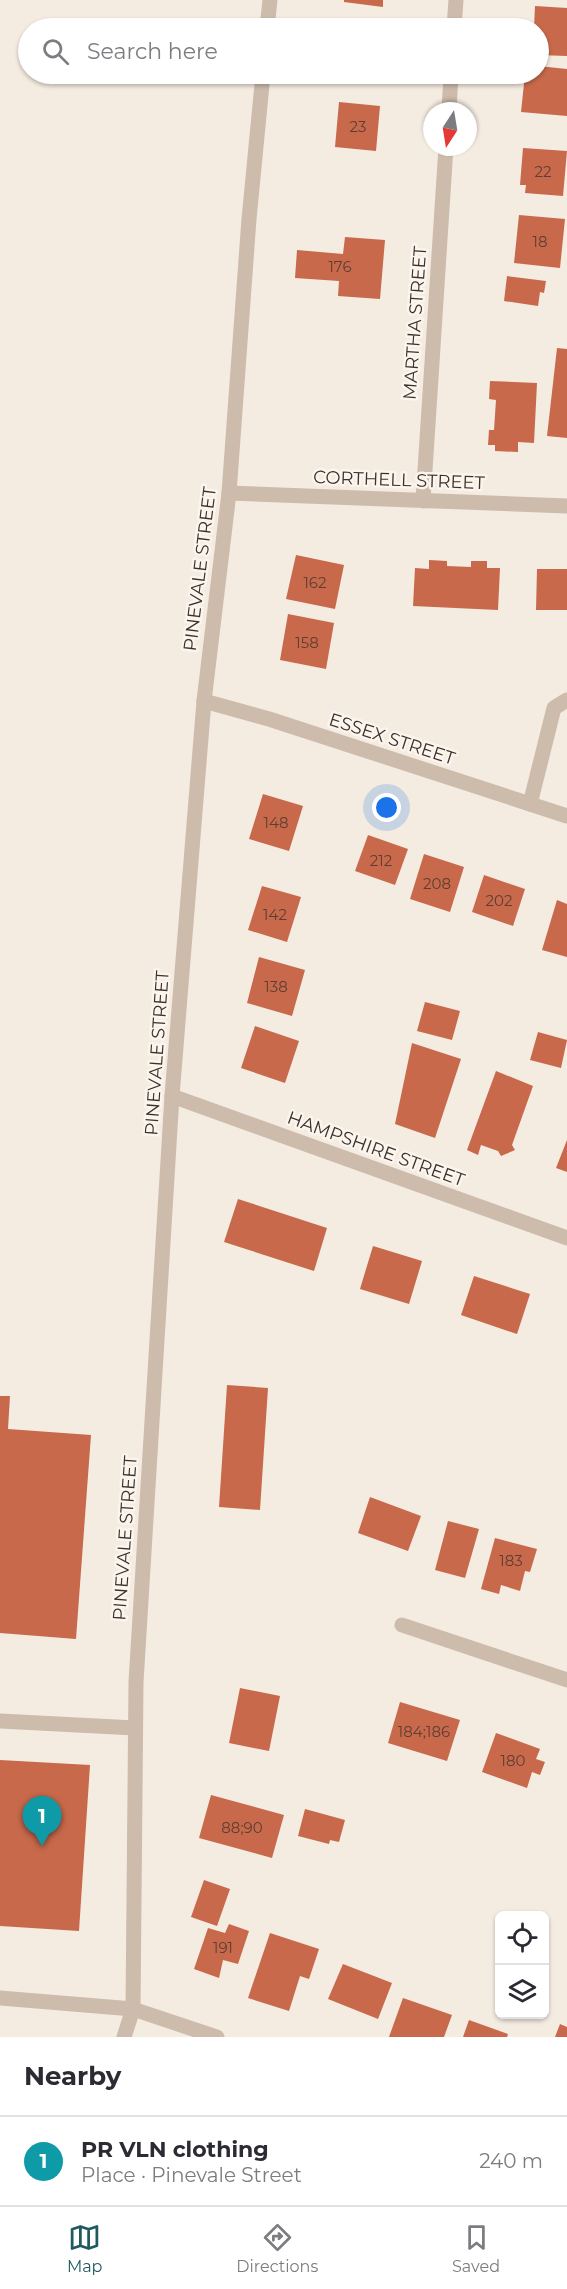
<!DOCTYPE html>
<html lang="en">
<head>
<meta charset="utf-8">
<style>
  :root { --surface:#fff; --page:#f7f7f7; --text:#2b2b33; --muted:#7c7c81; --line:#e1e1e2; --accent:#1f5a5e }
  body { margin:0; font-family:Montserrat,sans-serif; background:var(--page); color:var(--text) }
  .controls { position:absolute; right:18px; bottom:18px; display:grid; overflow:hidden; border-radius:9px; box-shadow:0 2px 4px #0004 }
  .controls button { width:54px; height:54px; display:grid; place-items:center; padding:0; border:0; border-bottom:2px solid var(--line); background:var(--surface); color:var(--text); font:30px sans-serif }
  .compass { position:absolute; left:423px; top:102px; width:54px; height:54px; border-radius:50%; background:var(--surface); box-shadow:0 2px 4px #0004; rotate:192deg }
  .you { position:absolute; left:387px; top:808px; width:21px; height:21px; margin:-15px; border:4px solid #fff; border-radius:50%; background:#1a73e8; box-shadow:0 0 0 9px #1a73e833 }
  .badge { display:grid; place-items:center; width:39px; height:39px; border-radius:50%; background:var(--accent); color:#fff; font-size:20px; font-weight:700 }
  .pin { position:absolute; translate:-50% -50px; filter:drop-shadow(0 2px 3px #0008) }
  .pin::after { content:''; position:absolute; top:32px; width:21px; height:18px; background:inherit; clip-path:polygon(0 0,100% 0,50% 100%) }
  .list { margin:0; padding:0; list-style:none }
  h2 { display:flex; justify-content:space-between; align-items:center; height:78px; margin:0; padding:0 24px; font-size:26px }
  h2 small { font-size:20px; font-weight:400; color:var(--muted) }
  .list li { display:grid; grid-template-columns:39px 1fr auto; gap:18px; align-items:center; box-sizing:border-box; height:90px; padding:0 24px; border-top:2px solid var(--line) }
  .list b { display:block; font-size:22px; white-space:nowrap }
  .list p { margin:0; font-size:20px; white-space:nowrap; color:var(--muted) }
  .list em { font-size:20px; font-style:normal; color:var(--muted) }
  .icon { flex:none; width:33px; height:33px; fill:none; stroke:currentColor; stroke-width:2; stroke-linecap:round; stroke-linejoin:round }
  .map { position:relative; flex:none; width:567px; height:2037px; overflow:hidden }
  .search { position:absolute; background:var(--surface); box-shadow:0 2px 4px #0004; left:18px; right:18px; top:18px; height:66px; display:flex; align-items:center; gap:15px; box-sizing:border-box; padding:0 21px; border-radius:33px; color:var(--muted); font-size:22px }
  .sheet { height:168px; background:var(--surface) }
  nav { display:flex; justify-content:space-around; align-items:center; box-sizing:border-box; height:84px; border-top:2px solid var(--line); background:var(--surface); font-size:16px; color:var(--muted) }
  nav a { display:grid; justify-items:center; gap:3px }
  nav .on { color:var(--accent) }
  .map>svg:first-child { display:block }
</style>
</head>
<body>
<div class="map">
<svg width="567" height="2037" viewBox="0 0 567 2037">
  <rect width="100%" height="100%" fill="#f4ebe1"/>
  <path fill="#c8694b" d="M344 0H383V7L344 2Z
    M535 6 567 8V56L538 55V28H534Z
    M538 66 567 69V116L521 112 525 74H538Z
    M341 74H381L380 82 341 78Z
    M339 102 380 106 376 151 335 147Z
    M523 148 567 151 563 196 525 193 526 185H520Z
    M519 215 565 219 560 268 514 263Z
    M345 237 385 240 380 299 338 296 339 281 295 278 297 250 343 254Z
    M507 276 546 281 544 293 540 292 538 306 504 301Z
    M557 348 567 349V438L547 436Z
    M490 381 537 383 534 443 518 442V452L495 451V445H488L489 430H494L496 400 489 399Z
    M296 555 344 565 335 609 286 599Z
    M429 560 447 561V566L471 567V561H487V568H500L498 610 413 606 415 568 429 569Z
    M537 569H567V610H536Z
    M288 614 334 623 326 669 280 660Z
    M263 794 303 806 289 851 249 839Z
    M368 835 408 849 395 885 355 871Z
    M424 854 464 867 450 912 410 899Z
    M484 875 525 889 513 926 472 912Z
    M262 886 301 897 287 942 248 930Z
    M557 900 567 904V957L542 950Z
    M259 957 305 970 292 1016 247 1003Z
    M425 1002 460 1011 452 1040 417 1031Z
    M255 1026 299 1041 285 1083 241 1068Z
    M538 1032 567 1040 561 1068 530 1060Z
    M412 1043 461 1059 435 1138 395 1124Z
    M496 1071 533 1086 512 1145 515 1150 501 1156 498 1151 481 1145 478 1155 467 1150Z
    M567 1140V1172L556 1168Z
    M238 1199 327 1228 314 1271 224 1242Z
    M373 1246 422 1261 409 1304 360 1289Z
    M474 1276 530 1294 517 1334 461 1315Z
    M227 1385 268 1388 260 1510 219 1507Z
    M0 1396H10L8 1429 91 1435 76 1639 0 1633Z
    M370 1497 421 1516 408 1551 358 1533Z
    M448 1521 479 1529 465 1578 435 1570Z
    M495 1538 537 1549 530 1572 525 1571 520 1591 501 1585 499 1594 481 1589Z
    M240 1688 280 1696 269 1751 229 1743Z
    M400 1702 460 1720 447 1761 388 1743Z
    M496 1733 540 1749 536 1759 545 1762 540 1775 532 1772 527 1788 482 1772Z
    M0 1760 90 1765 79 1931 0 1926Z
    M211 1795 284 1815 272 1858 199 1838Z
    M305 1809 345 1820 339 1842 330 1840 329 1844 298 1836Z
    M204 1880 230 1889 217 1926 191 1917Z
    M229 1924 249 1931 238 1964 223 1960 219 1978 194 1969 208 1928 225 1933Z
    M270 1933 319 1949 309 1979 300 1976 289 2011 248 1998Z
    M343 1964 392 1983 378 2019 328 1999Z
    M403 1998 452 2015 444 2037H389Z
    M469 2020 508 2034 507 2037H463Z
    M560 2024 567 2027V2037H555Z"/>
  <g fill="none" stroke-linecap="round" stroke-linejoin="round">
    <path stroke="#cdbbac" stroke-width="15" d="M530 804 554 708 567 700
      M0 1721 135 1728
      M0 1998 133 2009"/>
    <path stroke="#cdbbac" stroke-width="15" d="M454 28 456 0
      M449 111 451 74
      M229 493 567 506
      M423 501 446 147
      M204 701 269 719 567 816
      M172 1096 567 1238
      M402 1625 567 1680
      M133 2009 217 2037"/>
    <path stroke="#cdbbac" stroke-width="15" d="M267 28 270 0
      M124 2037 133 2009 136 1682 172 1096 204 701 229 493 249 219 263 74"/>
  </g>
  <g text-anchor="middle" dominant-baseline="central" stroke-width="5" stroke-linejoin="round" paint-order="stroke">
    <g font-size="15" fill="#5e3e33">
      <text x="358" y="126">23</text>
      <text x="543" y="171">22</text>
      <text x="540" y="241">18</text>
      <text x="340" y="266">176</text>
      <text x="315" y="582">162</text>
      <text x="307" y="642">158</text>
      <text x="276" y="822">148</text>
      <text x="381" y="860">212</text>
      <text x="437" y="883">208</text>
      <text x="499" y="900">202</text>
      <text x="275" y="914">142</text>
      <text x="276" y="986">138</text>
      <text x="511" y="1560">183</text>
      <text x="424" y="1731">184;186</text>
      <text x="513" y="1760">180</text>
      <text x="242" y="1827">88;90</text>
      <text x="223" y="1947">191</text>
    </g>
    <g font-size="18" fill="#3b302b" stroke="#fbf5ee">
      <text transform="translate(415 323) rotate(-86)">MARTHA STREET</text>
      <text transform="translate(399 480) rotate(2)">CORTHELL STREET</text>
      <text transform="translate(200 569) rotate(-83)">PINEVALE STREET</text>
      <text transform="translate(392 739) rotate(18)">ESSEX STREET</text>
      <text transform="translate(157 1053) rotate(-86)">PINEVALE STREET</text>
      <text transform="translate(376 1149) rotate(20)">HAMPSHIRE STREET</text>
      <text transform="translate(125 1538) rotate(-86)">PINEVALE STREET</text>
    </g>
  </g>
</svg>
<div class="controls">
<button><svg class="icon" aria-label="locate" viewBox="0 0 24 24"><circle cx="12" cy="12" r="6"/><path d="M12 2v4M12 18v4M2 12h4M18 12h4"/></svg></button>
<button><svg class="icon" aria-label="layers" viewBox="0 0 24 24"><path d="M12 4l9 5-9 5-9-5zM3 14l9 5 9-5"/></svg></button>
</div>
<svg class="compass" viewBox="-18 -18 36 36"><path d="M0-13l5 13h-10z" fill="#e53935"/><path d="M0 13l5-13h-10z" fill="#7c7c81"/></svg>
<div class="you"></div>
<div class="pin badge" style="left:42px;top:1846px;background:#0f9aa8">1</div>
<div class="search"><svg class="icon" aria-label="search" viewBox="0 0 24 24"><circle cx="10" cy="10" r="6"/><path d="M15 15l6 6"/></svg>Search here</div>
</div>
<section class="sheet">
<h2>Nearby<small></small></h2>
<ul class="list">
<li><span class="badge" style="background:#0f9aa8">1</span><div><b>PR VLN clothing</b><p>Place · Pinevale Street</p></div><em>240 m</em></li>
</ul>
</section>
<nav>
<a class="on"><svg class="icon" aria-label="map" viewBox="0 0 24 24"><path d="M3 6l6-2 6 2 6-2v14l-6 2-6-2-6 2zM9 4v14M15 6v14"/></svg>Map</a>
<a><svg class="icon" aria-label="directions" viewBox="0 0 24 24"><path d="M12 3l9 9-9 9-9-9zM9 14v-3h6M13 9l2 2-2 2"/></svg>Directions</a>
<a><svg class="icon" aria-label="saved" viewBox="0 0 24 24"><path d="M7 4h10v16l-5-4-5 4z"/></svg>Saved</a>
</nav>
</body>
</html>
